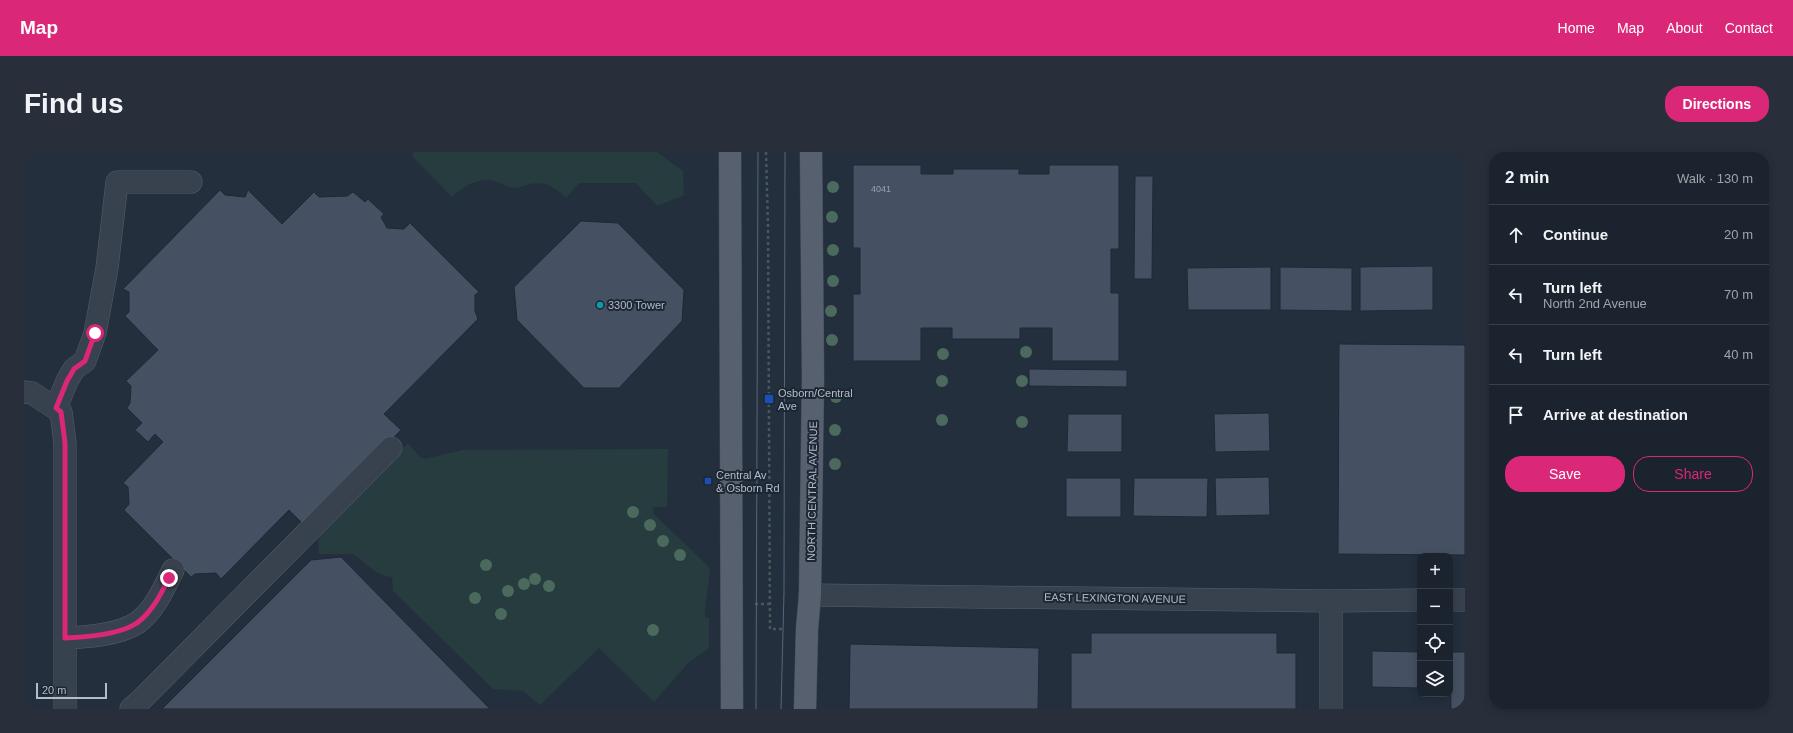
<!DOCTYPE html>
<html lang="en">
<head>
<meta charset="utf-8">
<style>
  :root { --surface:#1b232e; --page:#282f3a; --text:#f1f3f6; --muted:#a0a4aa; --line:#39404a; --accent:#db2777 }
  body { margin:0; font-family:Arial,sans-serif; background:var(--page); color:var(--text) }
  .controls { position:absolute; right:12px; bottom:12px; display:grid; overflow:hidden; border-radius:8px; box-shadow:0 2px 10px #0003 }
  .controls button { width:36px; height:36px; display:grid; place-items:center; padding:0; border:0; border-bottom:1px solid var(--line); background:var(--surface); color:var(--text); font:20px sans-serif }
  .scale { position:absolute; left:12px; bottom:10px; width:71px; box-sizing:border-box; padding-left:4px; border:2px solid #b4bcc9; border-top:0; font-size:11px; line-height:14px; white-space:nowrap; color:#b4bcc9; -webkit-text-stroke:3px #1d2633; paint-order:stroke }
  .stop { position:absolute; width:12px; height:12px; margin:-9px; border:3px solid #db2777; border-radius:50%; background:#fff }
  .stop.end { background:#db2777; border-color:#fff; box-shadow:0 1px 4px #0008 }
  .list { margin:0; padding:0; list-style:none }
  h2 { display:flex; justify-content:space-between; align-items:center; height:52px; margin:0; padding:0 16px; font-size:17px }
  h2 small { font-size:13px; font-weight:400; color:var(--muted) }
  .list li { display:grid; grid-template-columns:26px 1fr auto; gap:12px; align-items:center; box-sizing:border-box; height:60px; padding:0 16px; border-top:1px solid var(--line) }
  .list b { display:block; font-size:15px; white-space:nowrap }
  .list p { margin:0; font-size:13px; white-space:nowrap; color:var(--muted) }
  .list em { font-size:13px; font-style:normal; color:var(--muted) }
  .actions { display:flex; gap:8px; padding:12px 16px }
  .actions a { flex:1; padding:9px 0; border:1px solid var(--accent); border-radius:16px; text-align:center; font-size:14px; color:var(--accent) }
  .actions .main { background:var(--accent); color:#fff }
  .icon { flex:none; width:22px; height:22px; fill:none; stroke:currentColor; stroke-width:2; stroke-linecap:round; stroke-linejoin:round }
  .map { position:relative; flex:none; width:1441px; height:557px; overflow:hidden; border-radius:16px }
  header { display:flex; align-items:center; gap:24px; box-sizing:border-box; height:56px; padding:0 20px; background:var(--accent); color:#fff }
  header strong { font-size:19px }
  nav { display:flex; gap:22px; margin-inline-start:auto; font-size:14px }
  .intro { display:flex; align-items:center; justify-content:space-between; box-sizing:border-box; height:96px; padding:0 24px }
  h1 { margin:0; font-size:28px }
  .button { padding:10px 18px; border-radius:16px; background:var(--accent); color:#fff; font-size:14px; font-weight:700 }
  main { display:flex; gap:24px; padding:0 24px }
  aside { flex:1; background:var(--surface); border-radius:16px; box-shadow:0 2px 10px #0003 }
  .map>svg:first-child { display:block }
</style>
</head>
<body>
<header>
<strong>Map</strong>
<nav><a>Home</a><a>Map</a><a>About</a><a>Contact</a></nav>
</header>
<div class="intro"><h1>Find us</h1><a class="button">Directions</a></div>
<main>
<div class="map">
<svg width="1441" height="557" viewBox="0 0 1441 557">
  <rect width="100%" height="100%" fill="#242f3e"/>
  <path fill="#263c3f" d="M389 0H633L659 19 660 43 633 54 612 31H555L542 46C531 36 522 29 506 32 501 33 496 36 491 36 484 36 477 31 470 29 454 25 439 35 428 45L389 5Z
    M384 291 396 305 401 307 439 298 644 297 643 355H629V361L686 416C685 434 681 448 681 465L685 466V496L664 511 630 550 575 496 516 553 499 539 469 537 369 439 368 425C351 424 343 411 329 402H295L294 384Z"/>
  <path fill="#455162" stroke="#1f2835" d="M829 13H897V22H929V17H995V22H1025V13H1095V97H1087V141H1095V209H1028V176H996V187H928V176H897V209H829V142H836V96H829Z
    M1111 24H1129L1128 127H1110Z
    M196 38 201 43 221 45 224 38 258 72 290 40 295 45 323 44 329 40 341 50 344 47 360 62 357 65 363 76 380 77 386 71 455 140 451 143V159L454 167 360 262 377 278 282 375 265 358 197 427 192 421 171 422 167 425 100 358 105 352 104 335 99 331 139 290 131 282 124 290 111 278 118 271 103 256 106 251 107 234 102 229 134 198 101 164 105 160V140L99 137Z
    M557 69 594 71 660 138 658 169 595 236H560L493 168 490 135Z
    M1409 114V158L1336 159V115Z
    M1247 115V158H1164L1163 116Z
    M1256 115 1328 116V159L1256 158Z
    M1315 192 1441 193V403L1314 402Z
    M1005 217 1103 218V235L1005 234Z
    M1245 261 1246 299 1191 300 1190 262Z
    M1044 262H1098V300H1043Z
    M1245 325 1246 363 1192 364 1191 326Z
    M1042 326H1097V365H1042Z
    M1110 326H1184L1183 365 1109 364Z
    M317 405 466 557H138L287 408Z
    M1067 481H1253V501H1272V557H1047V501H1067Z
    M826 492 1015 496 1014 557H825Z
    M1348 499 1396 500V536L1348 535Z
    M1426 500H1441V557H1427Z"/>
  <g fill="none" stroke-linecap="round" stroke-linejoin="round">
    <defs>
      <path id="minor" d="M0 240 8 241 37 260 41 291V557
        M32 256 43 229 50 217 61 209 71 181 83 116 93 30H167
        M786 443 1307 449 1396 448
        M1426 448H1441
        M1307 449V557
        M41 486C63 485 94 483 113 471 130 459 140 436 149 418
        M107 557 115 550 367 296"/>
      <path id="major" d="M706 0 708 557
        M781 557 783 477 786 443 789 225 787 0"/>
    </defs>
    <use href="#minor" stroke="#565f6c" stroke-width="23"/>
    <use href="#major" stroke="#414a57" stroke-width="23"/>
    <path stroke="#44595c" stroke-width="2.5" stroke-dasharray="3 3" stroke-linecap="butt" d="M742 0 744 74 746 477H760
      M731 452H745"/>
    <use href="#minor" stroke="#38414e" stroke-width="22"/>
    <use href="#major" stroke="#56606e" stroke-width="22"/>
    <path stroke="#5a6575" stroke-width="1" d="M732 557 734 0
      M757 557 760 440 761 0"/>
  </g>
  <g fill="#4b6a5d">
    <circle cx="809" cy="35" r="6"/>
    <circle cx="808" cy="65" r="6"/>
    <circle cx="809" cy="98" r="6"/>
    <circle cx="809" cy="129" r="6"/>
    <circle cx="807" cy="159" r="6"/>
    <circle cx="808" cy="188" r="6"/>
    <circle cx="1002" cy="200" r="6"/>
    <circle cx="919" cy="202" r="6"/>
    <circle cx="918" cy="229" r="6"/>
    <circle cx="998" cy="229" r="6"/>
    <circle cx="812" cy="245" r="6"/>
    <circle cx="918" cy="268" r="6"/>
    <circle cx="998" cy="270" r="6"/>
    <circle cx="811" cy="278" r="6"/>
    <circle cx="811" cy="312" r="6"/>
    <circle cx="609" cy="360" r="6"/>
    <circle cx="626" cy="373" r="6"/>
    <circle cx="639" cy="389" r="6"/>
    <circle cx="656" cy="403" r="6"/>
    <circle cx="462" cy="413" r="6"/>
    <circle cx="511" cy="427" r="6"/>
    <circle cx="500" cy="432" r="6"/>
    <circle cx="525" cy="434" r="6"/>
    <circle cx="484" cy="439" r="6"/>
    <circle cx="451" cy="446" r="6"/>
    <circle cx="477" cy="462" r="6"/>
    <circle cx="629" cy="478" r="6"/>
  </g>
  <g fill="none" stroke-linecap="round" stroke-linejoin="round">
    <path stroke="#db2777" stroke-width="5" d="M71 181 61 209 50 217 43 229 32 256 37 260 41 291V486C62 485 95 483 113 471 128 460 137 442 145 426"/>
  </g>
  <circle fill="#0f9aa8" stroke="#1d2633" stroke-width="1.5" cx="576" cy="153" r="4"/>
  <g fill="#1a4fb4" stroke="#1d2633" stroke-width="1.5">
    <rect x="740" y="242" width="10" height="10" rx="2"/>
    <rect x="680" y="325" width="8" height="8" rx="2"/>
  </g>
  <g text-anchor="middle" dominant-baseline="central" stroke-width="4" stroke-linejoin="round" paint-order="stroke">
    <g font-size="9" fill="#98a1af">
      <text x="857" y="37">4041</text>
    </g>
    <g font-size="11" fill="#b4bcc9" stroke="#1d2633" text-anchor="start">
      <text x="584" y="153">3300 Tower</text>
      <text x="754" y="241">Osborn/Central<tspan x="754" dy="13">Ave</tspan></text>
      <text x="692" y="323">Central Av<tspan x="692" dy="13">&amp; Osborn Rd</tspan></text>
    </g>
    <g font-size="11" fill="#b4bcc9" stroke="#1d2633">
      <text transform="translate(788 339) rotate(-89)">NORTH CENTRAL AVENUE</text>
      <text transform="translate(1091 446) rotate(1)">EAST LEXINGTON AVENUE</text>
    </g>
  </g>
</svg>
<div class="controls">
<button>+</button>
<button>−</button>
<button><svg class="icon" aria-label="locate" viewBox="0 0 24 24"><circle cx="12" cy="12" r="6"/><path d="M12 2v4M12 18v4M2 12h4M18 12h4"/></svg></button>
<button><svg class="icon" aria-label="layers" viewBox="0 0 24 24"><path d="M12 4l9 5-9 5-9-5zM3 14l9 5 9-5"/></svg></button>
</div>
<div class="scale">20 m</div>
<div class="stop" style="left:71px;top:181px"></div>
<div class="stop end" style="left:145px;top:426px"></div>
</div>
<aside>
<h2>2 min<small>Walk · 130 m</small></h2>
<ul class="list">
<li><svg class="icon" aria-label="ahead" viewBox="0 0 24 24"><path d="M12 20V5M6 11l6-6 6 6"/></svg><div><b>Continue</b></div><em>20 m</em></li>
<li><svg class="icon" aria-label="left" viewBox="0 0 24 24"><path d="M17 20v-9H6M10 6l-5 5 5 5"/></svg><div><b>Turn left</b><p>North 2nd Avenue</p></div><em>70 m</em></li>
<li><svg class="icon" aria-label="left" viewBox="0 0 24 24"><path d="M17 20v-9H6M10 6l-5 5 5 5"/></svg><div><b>Turn left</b></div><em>40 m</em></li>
<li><svg class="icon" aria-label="arrive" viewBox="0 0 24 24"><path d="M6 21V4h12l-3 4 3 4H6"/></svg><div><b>Arrive at destination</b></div></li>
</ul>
<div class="actions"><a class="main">Save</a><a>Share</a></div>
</aside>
</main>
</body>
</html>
